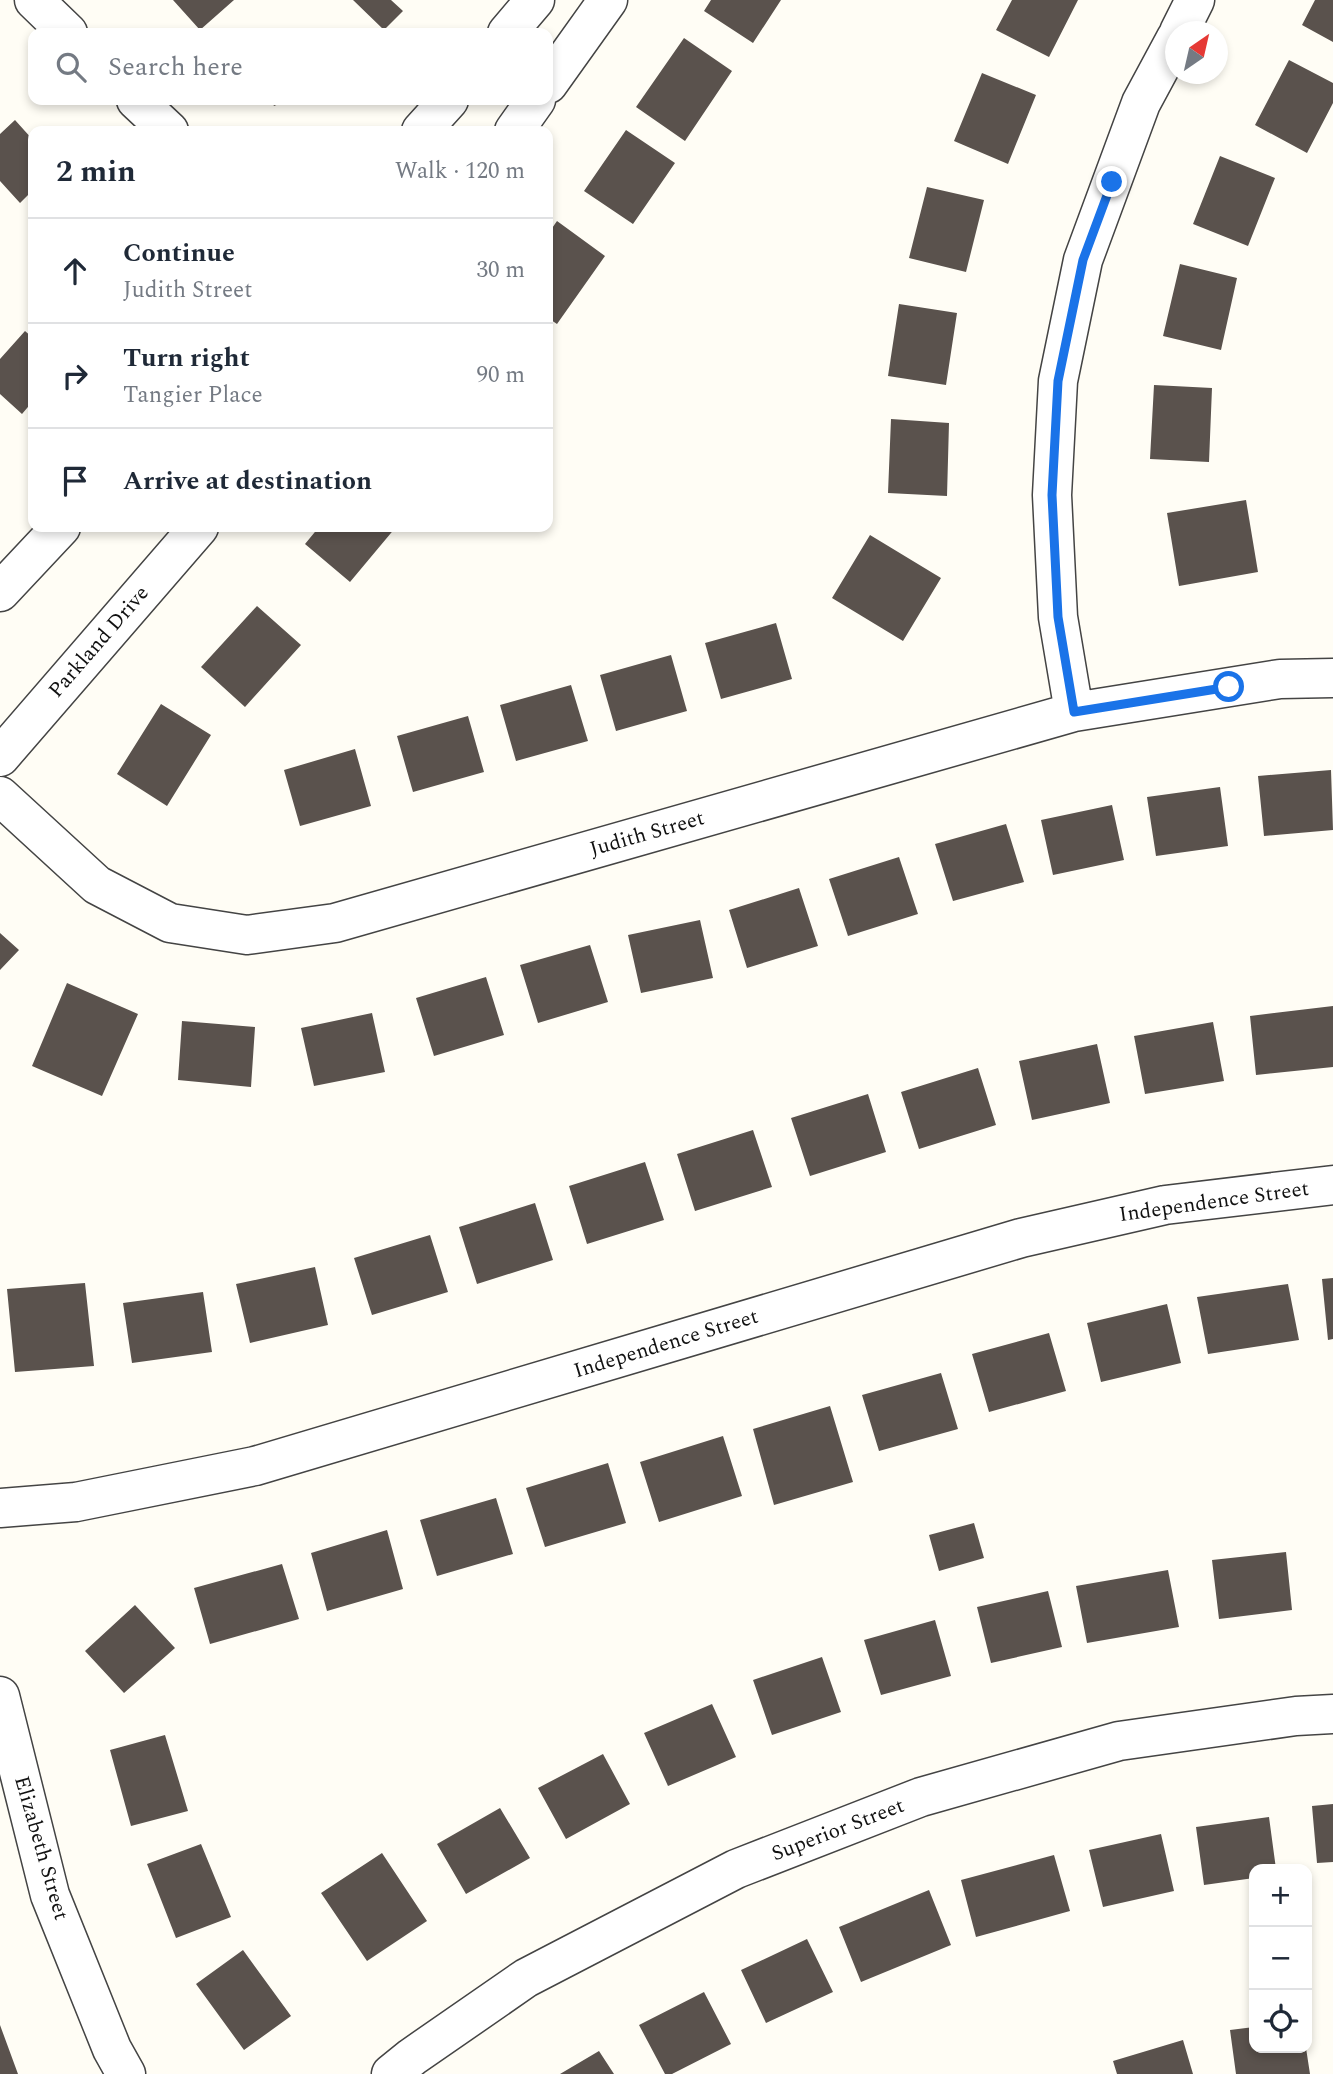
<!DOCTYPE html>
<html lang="en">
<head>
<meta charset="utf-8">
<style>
  :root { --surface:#fff; --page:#f6f6f7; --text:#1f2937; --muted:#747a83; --line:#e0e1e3 }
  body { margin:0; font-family:Spectral,serif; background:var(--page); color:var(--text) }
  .controls { position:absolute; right:21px; bottom:21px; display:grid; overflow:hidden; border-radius:14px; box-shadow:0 4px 10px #0003 }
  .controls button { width:63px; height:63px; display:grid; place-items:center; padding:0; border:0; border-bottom:2px solid var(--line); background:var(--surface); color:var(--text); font:35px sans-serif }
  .compass { position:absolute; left:1165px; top:21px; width:63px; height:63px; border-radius:50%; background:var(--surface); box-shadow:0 4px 10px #0003; rotate:34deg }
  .stop { position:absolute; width:21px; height:21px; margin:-16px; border:5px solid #1a73e8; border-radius:50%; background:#fff }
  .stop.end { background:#1a73e8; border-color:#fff; box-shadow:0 2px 7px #0008 }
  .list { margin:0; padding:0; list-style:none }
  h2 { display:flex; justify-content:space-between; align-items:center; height:91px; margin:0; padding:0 28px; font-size:30px }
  h2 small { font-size:23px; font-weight:400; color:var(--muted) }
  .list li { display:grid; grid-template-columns:46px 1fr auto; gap:21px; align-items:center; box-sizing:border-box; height:105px; padding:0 28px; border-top:2px solid var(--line) }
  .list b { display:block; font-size:26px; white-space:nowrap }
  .list p { margin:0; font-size:23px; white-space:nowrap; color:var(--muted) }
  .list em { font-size:23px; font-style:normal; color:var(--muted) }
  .icon { flex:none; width:38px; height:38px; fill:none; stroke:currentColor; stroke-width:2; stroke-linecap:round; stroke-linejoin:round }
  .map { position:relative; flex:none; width:1333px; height:2074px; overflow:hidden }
  .search { position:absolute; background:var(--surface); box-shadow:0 4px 10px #0003; left:28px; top:28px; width:525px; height:77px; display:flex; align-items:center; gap:18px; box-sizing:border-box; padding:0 24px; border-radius:14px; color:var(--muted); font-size:26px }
  .panel { position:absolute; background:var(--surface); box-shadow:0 4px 10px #0003; left:28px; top:126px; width:525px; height:406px; border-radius:14px }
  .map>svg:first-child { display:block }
</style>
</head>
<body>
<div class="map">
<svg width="1333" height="2074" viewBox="0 0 1333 2074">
  <rect width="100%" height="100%" fill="#fffdf5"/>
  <path fill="#5a524d" d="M173 0H234L200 30Z
    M353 0H391L403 11 384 30Z
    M711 0H781L753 43 704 11Z
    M1012 0H1078L1049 57 996 30Z
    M1315 0H1333V42L1302 25Z
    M684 38 732 71 685 141 636 107Z
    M1289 60 1333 83V103L1307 153 1255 125Z
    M982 73 1036 95 1008 164 954 141Z
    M271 100H288L274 106Z
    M15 120 33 140V190L20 203 0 181V134Z
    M626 130 675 163 633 224 584 191Z
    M1220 156 1275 178 1248 246 1193 224Z
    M927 187 984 200 966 272 909 258Z
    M557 221 605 256 557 324 548 318V234Z
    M1180 264 1237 278 1221 350 1163 336Z
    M899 304 957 313 946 385 888 376Z
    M25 331 33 338V401L22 414 0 394V359Z
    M1154 385 1212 388 1209 462 1150 459Z
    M891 419 949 423 947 496 888 493Z
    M1246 500 1258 572 1179 586 1167 513Z
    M319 527H396L350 582 305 544Z
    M870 535 941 578 903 641 832 598Z
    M257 606 301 645 245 707 201 667Z
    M776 623 792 679 721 699 705 643Z
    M671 655 687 711 616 731 600 675Z
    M571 685 588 741 516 761 500 705Z
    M161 704 211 735 167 806 117 774Z
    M468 716 484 772 413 792 397 736Z
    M355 749 371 806 300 826 284 770Z
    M1331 770 1333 830 1264 836 1258 776Z
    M1220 787 1228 846 1156 856 1147 797Z
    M1112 805 1124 860 1053 875 1041 820Z
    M1006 824 1024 882 953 901 935 844Z
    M899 857 918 914 848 936 829 879Z
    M799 888 818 946 747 968 729 910Z
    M700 920 713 978 641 993 628 935Z
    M0 933 19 950 0 970Z
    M590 945 608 1002 538 1023 520 965Z
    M486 977 504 1035 434 1056 416 998Z
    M67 983 138 1014 102 1096 32 1066Z
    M1333 1006V1067L1256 1075 1250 1016Z
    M372 1013 385 1072 314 1086 301 1028Z
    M182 1021 255 1027 251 1087 178 1080Z
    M1213 1022 1224 1081 1145 1094 1134 1036Z
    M1097 1044 1110 1103 1032 1120 1019 1061Z
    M978 1068 996 1125 919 1149 901 1092Z
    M868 1094 886 1152 810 1176 791 1118Z
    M753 1130 772 1187 695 1211 677 1154Z
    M645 1162 664 1220 587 1244 569 1186Z
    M535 1203 553 1260 477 1284 459 1227Z
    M430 1235 448 1292 372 1315 354 1258Z
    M315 1267 328 1325 250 1343 236 1284Z
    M1333 1278V1339L1328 1340 1322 1279Z
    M85 1283 94 1366 15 1372 7 1289Z
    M1288 1284 1299 1340 1208 1354 1197 1297Z
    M203 1292 212 1352 132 1363 123 1303Z
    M1167 1304 1181 1363 1101 1382 1087 1323Z
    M1049 1333 1066 1391 989 1412 972 1354Z
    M941 1373 958 1429 879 1451 862 1395Z
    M830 1406 853 1482 774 1505 753 1429Z
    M723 1436 742 1496 659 1522 640 1462Z
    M608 1463 626 1523 545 1547 526 1488Z
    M496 1498 513 1554 437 1576 420 1520Z
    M974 1523 984 1558 939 1571 929 1535Z
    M387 1530 403 1589 327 1611 311 1553Z
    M1286 1552 1292 1610 1219 1619 1212 1560Z
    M282 1564 299 1619 210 1644 194 1588Z
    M1168 1570 1179 1627 1087 1643 1076 1586Z
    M1048 1591 1062 1647 991 1663 977 1607Z
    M135 1605 175 1648 124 1693 85 1651Z
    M935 1620 951 1676 881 1695 864 1640Z
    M822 1657 841 1712 772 1735 753 1680Z
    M712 1704 736 1757 668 1786 644 1733Z
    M165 1735 188 1811 131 1826 110 1750Z
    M603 1754 630 1804 566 1839 538 1788Z
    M1333 1804V1862L1317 1863 1312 1806Z
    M500 1808 530 1858 466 1894 437 1844Z
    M1269 1817 1276 1869H1254V1878L1204 1885 1196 1827Z
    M1161 1834 1174 1891 1103 1907 1089 1850Z
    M201 1844 231 1917 176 1938 147 1864Z
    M382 1853 427 1921 367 1961 321 1893Z
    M1054 1855 1070 1911 976 1937 961 1880Z
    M929 1890 951 1945 861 1982 839 1927Z
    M807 1939 833 1992 766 2023 741 1970Z
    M243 1950 291 2016 244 2050 196 1984Z
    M704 1992 731 2044 672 2074H665L639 2025Z
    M0 2025 18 2074H0Z
    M1254 2027V2048H1306L1310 2074H1236L1230 2030Z
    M1183 2040 1193 2074H1117L1113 2061Z
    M599 2051 614 2074H560Z"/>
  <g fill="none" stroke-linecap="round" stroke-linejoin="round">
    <defs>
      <path id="minor" d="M34 0 68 33
        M1179 32 1195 0
        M507 33 535 0
        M548 84 608 0
        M136 100 169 131
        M421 131 449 100
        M514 131 536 100
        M0 592 61 527
        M1074 712 1058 617 1052 495 1058 381 1083 260 1141 103 1176 38
        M0 757 199 527
        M0 796 97 885 170 923 247 935 335 923 1074 712 1280 679 1333 678
        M0 1508 76 1502 255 1466 1021 1238 1165 1205 1333 1185
        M0 1696 50 1895 112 2049 126 2074
        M391 2074 412 2057 526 1978 736 1869 921 1797 1119 1741 1296 1716 1333 1714"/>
    </defs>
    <use href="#minor" stroke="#444" stroke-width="41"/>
    <use href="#minor" stroke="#fff" stroke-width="38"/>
  </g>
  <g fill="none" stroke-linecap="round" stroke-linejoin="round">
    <path stroke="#1a73e8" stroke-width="9" d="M1112 182 1083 260 1058 381 1052 495 1058 617 1074 712 1229 687"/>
  </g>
  <g text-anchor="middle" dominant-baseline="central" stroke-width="7" stroke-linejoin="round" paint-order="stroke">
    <g font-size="21" fill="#111" stroke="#fff">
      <text transform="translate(99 642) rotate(-49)">Parkland Drive</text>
      <text transform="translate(647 834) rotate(-16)">Judith Street</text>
      <text transform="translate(1214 1202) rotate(-8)">Independence Street</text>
      <text transform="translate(666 1344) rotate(-17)">Independence Street</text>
      <text transform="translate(838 1830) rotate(-21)">Superior Street</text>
      <text transform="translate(41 1848) rotate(74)">Elizabeth Street</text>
    </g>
  </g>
</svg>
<div class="controls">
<button>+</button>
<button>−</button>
<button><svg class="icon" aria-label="locate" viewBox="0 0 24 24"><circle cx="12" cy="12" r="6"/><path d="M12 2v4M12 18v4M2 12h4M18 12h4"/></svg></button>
</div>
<svg class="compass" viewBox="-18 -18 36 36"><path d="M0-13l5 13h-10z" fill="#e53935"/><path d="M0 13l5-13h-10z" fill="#747a83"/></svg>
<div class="stop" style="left:1229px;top:687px"></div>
<div class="stop end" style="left:1112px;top:182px"></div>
<div class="search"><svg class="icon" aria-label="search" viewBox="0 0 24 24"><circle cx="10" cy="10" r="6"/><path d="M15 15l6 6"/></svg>Search here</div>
<section class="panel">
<h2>2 min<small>Walk · 120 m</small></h2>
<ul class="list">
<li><svg class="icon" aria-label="ahead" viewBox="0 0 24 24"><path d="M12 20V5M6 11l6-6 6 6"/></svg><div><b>Continue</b><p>Judith Street</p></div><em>30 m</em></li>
<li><svg class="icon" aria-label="right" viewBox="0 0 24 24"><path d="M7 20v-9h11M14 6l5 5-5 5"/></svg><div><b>Turn right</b><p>Tangier Place</p></div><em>90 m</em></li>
<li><svg class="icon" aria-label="arrive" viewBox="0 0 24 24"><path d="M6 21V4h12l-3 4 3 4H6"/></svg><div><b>Arrive at destination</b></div></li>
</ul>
</section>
</div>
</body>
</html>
